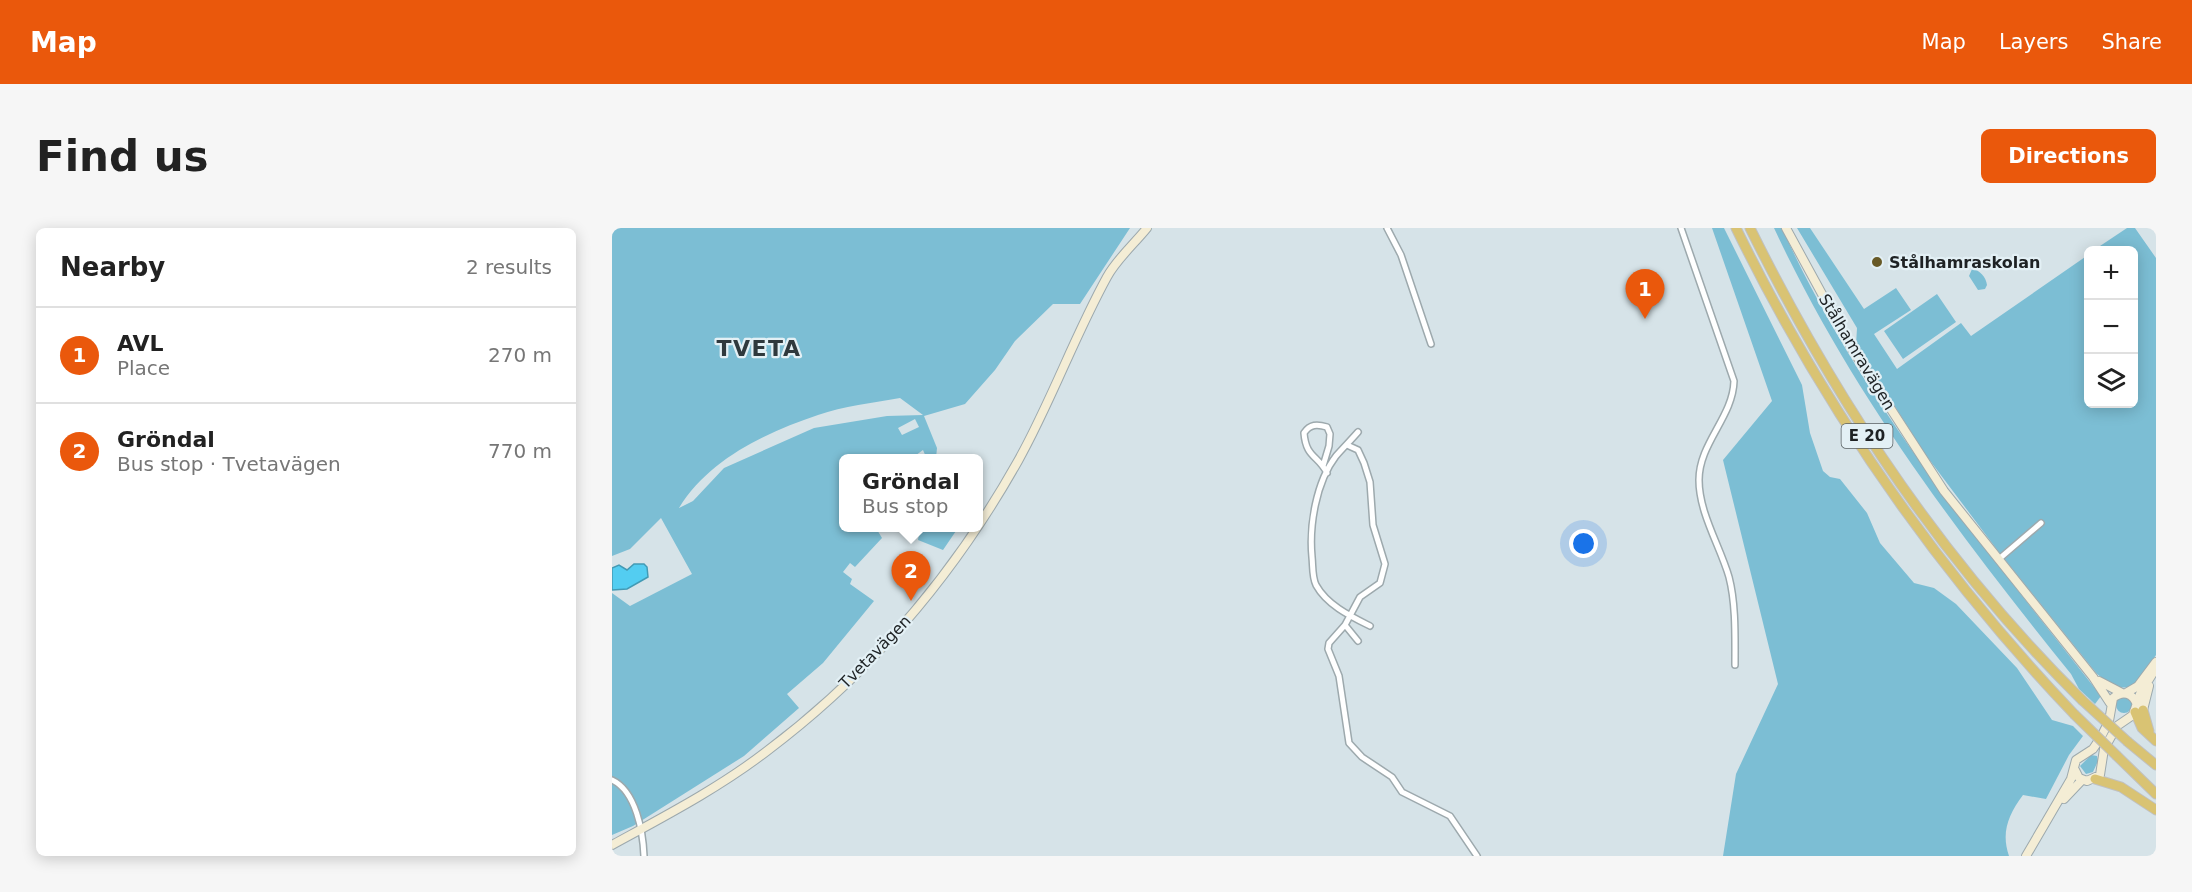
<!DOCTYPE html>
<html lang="en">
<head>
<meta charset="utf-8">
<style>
  :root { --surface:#fff; --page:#f6f6f6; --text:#222; --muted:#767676; --line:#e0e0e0; --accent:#ea580c }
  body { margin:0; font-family:"DejaVu Sans",sans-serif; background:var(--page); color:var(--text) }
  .controls { position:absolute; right:18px; top:18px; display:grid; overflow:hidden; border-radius:9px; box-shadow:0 3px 15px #0003 }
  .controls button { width:54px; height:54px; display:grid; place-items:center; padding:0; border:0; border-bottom:2px solid var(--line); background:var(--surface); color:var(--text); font:30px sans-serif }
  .you { position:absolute; left:972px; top:316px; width:21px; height:21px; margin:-15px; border:4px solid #fff; border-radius:50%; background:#1a73e8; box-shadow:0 0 0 9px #1a73e833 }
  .badge { display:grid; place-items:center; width:39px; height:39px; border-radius:50%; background:var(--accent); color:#fff; font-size:20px; font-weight:700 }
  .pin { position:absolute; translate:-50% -50px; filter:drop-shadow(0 2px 3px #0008) }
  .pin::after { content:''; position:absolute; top:32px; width:21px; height:18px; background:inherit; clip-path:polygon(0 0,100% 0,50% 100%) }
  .popup { position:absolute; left:227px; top:226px; width:144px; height:78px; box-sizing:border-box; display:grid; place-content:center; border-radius:9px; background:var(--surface); filter:drop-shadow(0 2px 4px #0005); font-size:20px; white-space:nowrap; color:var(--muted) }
  .popup b { font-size:22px; color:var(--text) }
  .popup::after { content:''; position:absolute; left:50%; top:100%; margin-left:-12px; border:12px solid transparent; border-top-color:var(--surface) }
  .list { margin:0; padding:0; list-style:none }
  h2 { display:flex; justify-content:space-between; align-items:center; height:78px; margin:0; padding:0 24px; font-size:26px }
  h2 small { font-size:20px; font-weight:400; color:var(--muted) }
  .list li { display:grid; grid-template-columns:39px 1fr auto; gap:18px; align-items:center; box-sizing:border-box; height:96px; padding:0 24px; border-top:2px solid var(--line) }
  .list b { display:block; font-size:22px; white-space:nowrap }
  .list p { margin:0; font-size:20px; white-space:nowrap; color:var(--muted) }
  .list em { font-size:20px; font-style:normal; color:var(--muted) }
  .icon { flex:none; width:33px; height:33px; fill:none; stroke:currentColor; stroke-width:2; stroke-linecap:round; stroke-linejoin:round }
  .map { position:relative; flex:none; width:1544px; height:628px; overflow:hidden; border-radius:9px }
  header { display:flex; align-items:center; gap:36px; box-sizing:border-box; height:84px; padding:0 30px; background:var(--accent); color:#fff }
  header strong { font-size:28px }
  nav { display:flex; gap:33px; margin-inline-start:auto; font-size:21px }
  .intro { display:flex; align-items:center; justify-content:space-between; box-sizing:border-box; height:144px; padding:0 36px }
  h1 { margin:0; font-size:42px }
  .button { padding:15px 27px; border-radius:9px; background:var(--accent); color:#fff; font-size:21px; font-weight:700 }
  main { display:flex; gap:36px; padding:0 36px }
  aside { flex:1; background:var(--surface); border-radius:9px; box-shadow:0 3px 15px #0003 }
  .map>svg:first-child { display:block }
</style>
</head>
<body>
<header>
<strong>Map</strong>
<nav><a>Map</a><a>Layers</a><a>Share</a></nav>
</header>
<div class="intro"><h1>Find us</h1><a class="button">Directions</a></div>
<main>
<aside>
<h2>Nearby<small>2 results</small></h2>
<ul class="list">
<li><span class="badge">1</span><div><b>AVL</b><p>Place</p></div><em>270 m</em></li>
<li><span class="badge">2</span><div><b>Gröndal</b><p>Bus stop · Tvetavägen</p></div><em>770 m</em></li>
</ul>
</aside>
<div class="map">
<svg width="1544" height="628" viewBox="0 0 1544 628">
  <rect width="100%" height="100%" fill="#d6e3e8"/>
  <path fill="#7cbed4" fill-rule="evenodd" d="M0 0H518L468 76H441L403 113 383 142 353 176 312 188 325 220 324 230H311L314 229 311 222 300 230H232V300H264L270 310 243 339 238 335 231 344 240 351 238 356 262 373 211 435 175 466 187 480 132 528 21 598 0 607V365L18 378 80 346 49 290 18 321 0 328ZM288 170 311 187 275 188 202 200 112 240 81 273 67 280C97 231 153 205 206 187 231 178 261 175 288 170ZM303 191 307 199 290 207 286 200Z
    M1100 0H1112L1190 157 1198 205 1211 243 1218 249 1228 251 1255 285 1268 315 1302 355 1322 360 1344 376 1405 440 1440 492 1461 498 1471 508 1457 527 1434 571 1411 567C1396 587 1389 605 1397 628H1111L1124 546 1166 456 1111 232 1160 173Z
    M1162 0H1170C1249 175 1372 318 1489 468L1483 476 1467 461 1459 446C1346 306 1238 163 1162 0Z
    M1185 0H1198L1252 81 1284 60 1299 82 1262 106 1285 141 1349 95 1359 108 1476 27V176H1522V22H1482L1515 0H1523L1544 30V427C1524 456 1518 473 1485 446L1386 323 1313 226 1244 117 1245 100Z
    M1360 41C1368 42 1374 49 1375 57L1373 61 1366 62 1357 48Z
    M1325 66 1344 94 1291 131 1272 103Z
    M308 300H346L331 322 306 312Z
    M1504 477a8 8 0 1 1 16 0a8 8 0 1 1-16 0Z
    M1479 527 1485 528 1486 533 1481 544 1474 546 1468 538Z"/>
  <path fill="#53cdf1" stroke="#439ab4" stroke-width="1.5" d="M22 336H32L35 339 36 349 15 361 0 362V340L7 337 15 342Z"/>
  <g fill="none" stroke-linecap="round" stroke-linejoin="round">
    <defs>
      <path id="minor" d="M775 0 789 27 819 116
        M1069 0 1122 153C1121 189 1087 215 1087 252 1087 285 1108 318 1117 349 1124 376 1123 409 1123 437
        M746 204C739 212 731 220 724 228 704 254 697 298 700 329 701 338 700 349 704 357 715 377 738 388 758 398
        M735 217 746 222 752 235 758 254 761 297 773 336 768 355 748 369 733 397 717 415 716 421 727 448 737 515 750 529 780 549 790 564 838 588 865 628
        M711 238 717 218 718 206 715 199C705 196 698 196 692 205 694 230 706 227 715 245
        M1387 331 1429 295
        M733 397 746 413
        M0 552C24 563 31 604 32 628"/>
      <path id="secondary" d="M1174 0 1240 121 1332 263 1481 449 1498 475
        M1487 453 1510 465
        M1514 465 1526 458 1544 434
        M1531 482 1537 458
        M1463 542 1467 550 1475 553 1488 547 1492 521 1505 498 1521 487 1528 466 1544 440
        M1452 571 1470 552
        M0 617C53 588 107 560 155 523 260 444 342 347 406 233 439 174 462 109 495 49 504 32 522 16 535 0
        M1414 628 1459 551 1464 532 1481 521 1489 509 1497 493 1501 470C1511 462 1521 465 1525 477"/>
      <path id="motorway" d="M1124 0C1212 180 1324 341 1462 486
        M1138 0C1224 174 1331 335 1470 472
        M1531 482 1537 503
        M1523 484 1530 500 1544 513
        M1516 514 1544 537
        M1505 528 1544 566
        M1483 551 1509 559 1544 582"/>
    </defs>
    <use href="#minor" stroke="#9da9ad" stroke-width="8"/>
    <use href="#secondary" stroke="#9da9ad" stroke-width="10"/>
    <use href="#motorway" stroke="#c0c1c2" stroke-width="11"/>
    <use href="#minor" stroke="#fff" stroke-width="5"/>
    <use href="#secondary" stroke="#f4edd5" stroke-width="8"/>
    <use href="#motorway" stroke="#d9c373" stroke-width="9"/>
    <defs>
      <path id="motorway-bridge" d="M1470 472 1516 514
        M1462 486 1505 528"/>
    </defs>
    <use href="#motorway-bridge" stroke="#c0c1c2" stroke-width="11" stroke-linecap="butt"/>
    <use href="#motorway-bridge" stroke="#d9c373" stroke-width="9"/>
  </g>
  <circle fill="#685a27" stroke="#e3f0f5" stroke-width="2" cx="1265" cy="34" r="6"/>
  <g text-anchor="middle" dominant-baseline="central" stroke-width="4.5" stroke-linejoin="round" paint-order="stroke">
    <rect fill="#e3f0f5" stroke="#596063" stroke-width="1.5" x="1229.5" y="196" width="51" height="24" rx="4.5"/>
    <g font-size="15" font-weight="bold" fill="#1e2224">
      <text x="1255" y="208">E 20</text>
    </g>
    <g font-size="16" font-weight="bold" fill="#1e2224" stroke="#e3f0f5" text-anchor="start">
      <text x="1277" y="34">Stålhamraskolan</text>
    </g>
    <g font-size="16" fill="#1e2224" stroke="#e3f0f5">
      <text transform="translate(1245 124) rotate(59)">Stålhamravägen</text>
      <text transform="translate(263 424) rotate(-46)">Tvetavägen</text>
    </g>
    <g font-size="22" font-weight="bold" letter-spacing="1.5" fill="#2f393d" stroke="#e3f0f5">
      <text x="147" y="120">TVETA</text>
    </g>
  </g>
</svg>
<div class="controls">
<button>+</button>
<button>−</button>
<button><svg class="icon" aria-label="layers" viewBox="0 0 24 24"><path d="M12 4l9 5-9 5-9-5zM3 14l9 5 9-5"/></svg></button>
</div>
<div class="you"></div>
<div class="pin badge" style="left:1033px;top:91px">1</div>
<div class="pin badge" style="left:299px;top:373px">2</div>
<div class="popup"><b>Gröndal</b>Bus stop</div>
</div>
</main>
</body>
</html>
